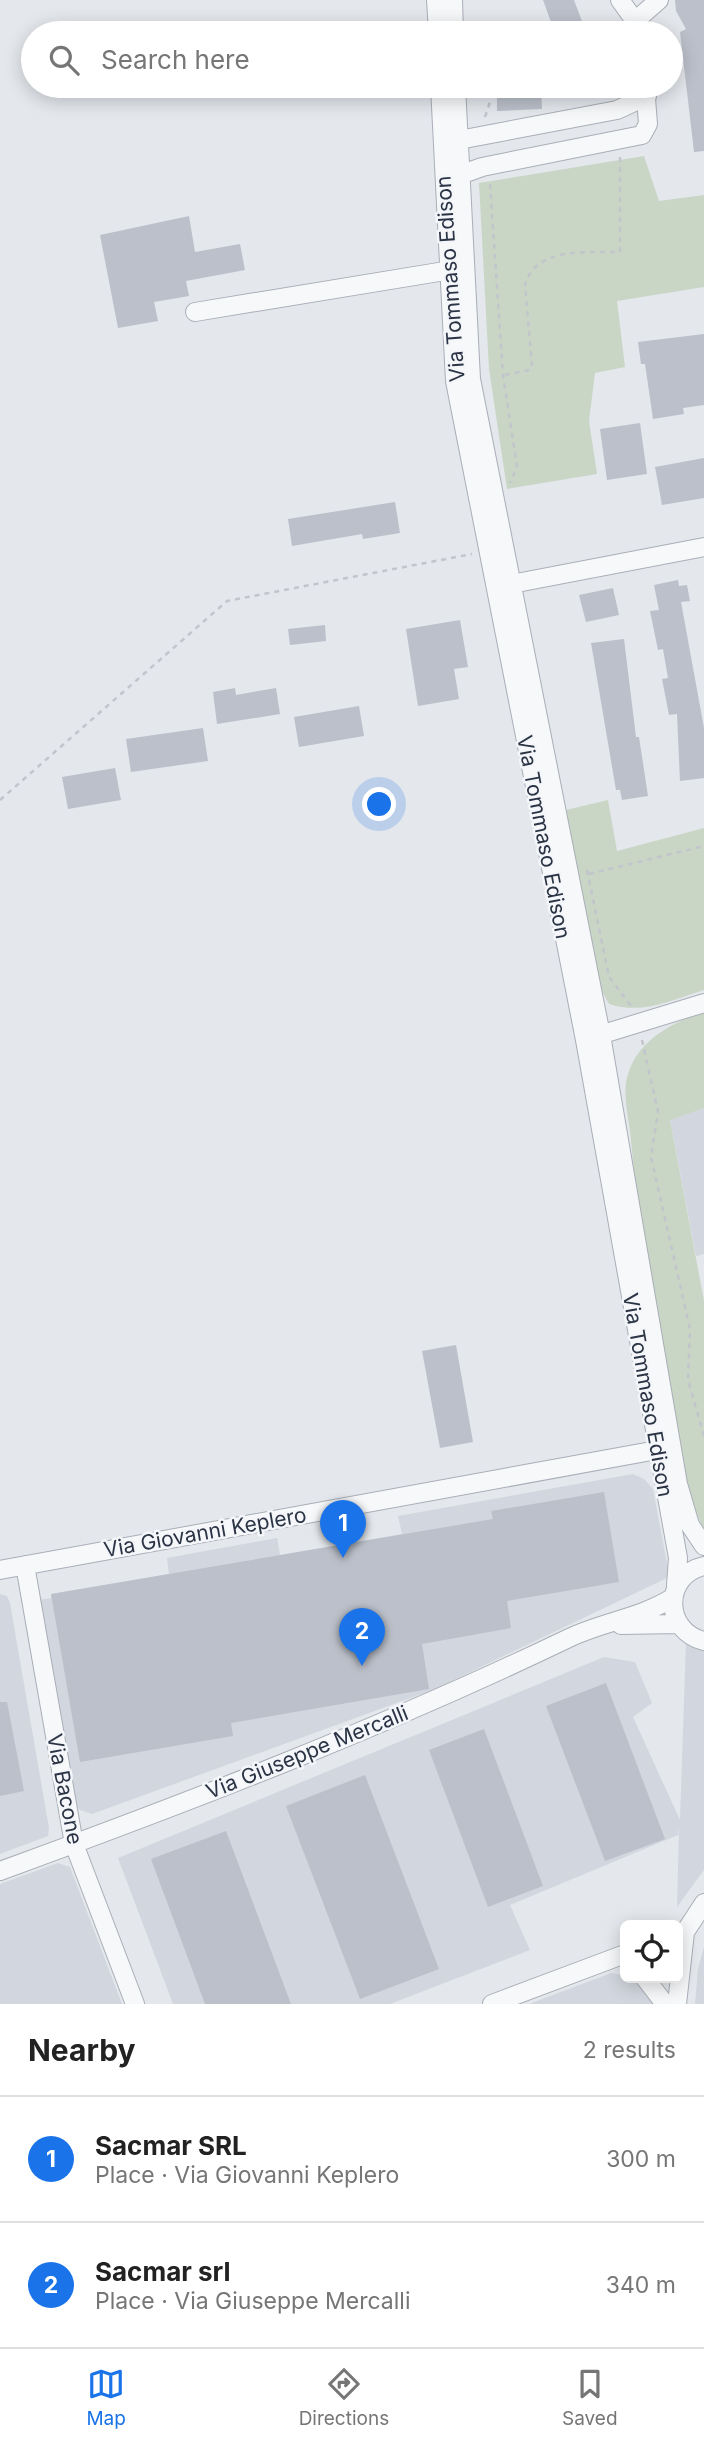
<!DOCTYPE html>
<html lang="en">
<head>
<meta charset="utf-8">
<style>
  :root { --surface:#fff; --page:#f6f6f6; --text:#222; --muted:#767676; --line:#e0e0e0; --accent:#1a73e8 }
  body { margin:0; font-family:Inter,sans-serif; background:var(--page); color:var(--text) }
  .controls { position:absolute; right:21px; bottom:21px; display:grid; overflow:hidden; border-radius:10px; box-shadow:0 4px 18px #0003 }
  .controls button { width:63px; height:63px; display:grid; place-items:center; padding:0; border:0; border-bottom:2px solid var(--line); background:var(--surface); color:var(--text); font:35px sans-serif }
  .you { position:absolute; left:380px; top:805px; width:24px; height:24px; margin:-18px; border:5px solid #fff; border-radius:50%; background:#1a73e8; box-shadow:0 0 0 10px #1a73e833 }
  .badge { display:grid; place-items:center; width:46px; height:46px; border-radius:50%; background:var(--accent); color:#fff; font-size:23px; font-weight:700 }
  .pin { position:absolute; translate:-50% -58px; filter:drop-shadow(0 2px 4px #0008) }
  .pin::after { content:''; position:absolute; top:37px; width:24px; height:21px; background:inherit; clip-path:polygon(0 0,100% 0,50% 100%) }
  .list { margin:0; padding:0; list-style:none }
  h2 { display:flex; justify-content:space-between; align-items:center; height:91px; margin:0; padding:0 28px; font-size:30px }
  h2 small { font-size:23px; font-weight:400; color:var(--muted) }
  .list li { display:grid; grid-template-columns:46px 1fr auto; gap:21px; align-items:center; box-sizing:border-box; height:126px; padding:0 28px; border-top:2px solid var(--line) }
  .list b { display:block; font-size:26px; white-space:nowrap }
  .list p { margin:0; font-size:23px; white-space:nowrap; color:var(--muted) }
  .list em { font-size:23px; font-style:normal; color:var(--muted) }
  .icon { flex:none; width:38px; height:38px; fill:none; stroke:currentColor; stroke-width:2; stroke-linecap:round; stroke-linejoin:round }
  .map { position:relative; flex:none; width:704px; height:2004px; overflow:hidden }
  .search { position:absolute; background:var(--surface); box-shadow:0 4px 18px #0003; left:21px; right:21px; top:21px; height:77px; display:flex; align-items:center; gap:18px; box-sizing:border-box; padding:0 24px; border-radius:38px; color:var(--muted); font-size:26px }
  .sheet { height:343px; background:var(--surface) }
  nav { display:flex; justify-content:space-around; align-items:center; box-sizing:border-box; height:98px; border-top:2px solid var(--line); background:var(--surface); font-size:19px; color:var(--muted) }
  nav a { display:grid; justify-items:center; gap:4px }
  nav .on { color:var(--accent) }
  .map>svg:first-child { display:block }
</style>
</head>
<body>
<div class="map">
<svg width="704" height="2004" viewBox="0 0 704 2004">
  <rect width="100%" height="100%" fill="#e4e7ec"/>
  <path fill="#d2d6de" d="M704 1108V1254L696 1256 670 1119Z
    M633 1474 644 1479 653 1489 669 1574 667 1578 435 1689 92 1814 80 1810 73 1803 38 1600 51 1598V1594L169 1574 167 1558 277 1538 280 1555 402 1534 398 1516Z
    M0 1594 7 1596 10 1603 49 1828 48 1836 0 1854Z
    M686 1641 704 1646V1870L677 1907 679 1826 678 1835 510 1905 530 1950 390 2004H173L118 1858 604 1657 635 1662 652 1703 633 1717 680 1820Z
    M58 1863 70 1867 122 2004H0V1884Z
    M704 1947V2004H695L698 1968Z
    M611 1973 639 1978 663 2004H529Z"/>
  <path fill="#c9d6c5" d="M644 156 659 201 704 195V287L617 301 625 367 595 373 589 421 597 474 507 489 489 369 479 183Z
    M608 800 617 851 704 828V990C671 1000 643 1015 609 1004L598 984 562 811Z
    M704 1012V1108L670 1120 704 1301V1531L686 1487C666 1372 641 1257 631 1141 630 1122 622 1095 627 1078 636 1041 671 1023 704 1012Z"/>
  <path fill="#bbc0ca" d="M543 0H574L583 24 555 33Z
    M675 0H704V151L694 152 680 32 686 29 676 11Z
    M497 86H541L542 109 497 111Z
    M189 216 195 252 240 244 245 270 186 281 189 296 154 302 158 321 118 328 100 235Z
    M704 334V405L683 408 684 414 653 419 645 364H641L638 342Z
    M640 423 647 474 607 480 600 429Z
    M704 458V498L662 505 655 467Z
    M395 502 400 533 363 539 362 534 292 546 288 519Z
    M678 580 679 586 687 585 690 601 681 602 704 728V778L680 781 677 714 669 715 662 679 668 678 663 649 658 650 650 611 659 610 654 585Z
    M613 588 619 615 586 622 579 595Z
    M460 620 468 667 454 669 459 699 418 706 406 629Z
    M325 625 326 641 290 645 288 629Z
    M624 639 636 737H639L648 796 622 800 620 790H616L591 643Z
    M235 688 236 695 276 688 280 714 217 724 213 692Z
    M359 706 364 736 299 747 294 717Z
    M203 728 208 761 131 772 126 739Z
    M115 768 121 800 68 809 62 777Z
    M456 1345 473 1442 440 1448 422 1351Z
    M604 1492 619 1582 507 1601 511 1628 422 1644 429 1689 231 1723 233 1736 80 1762 51 1594 493 1519 491 1511Z
    M606 1683 665 1839 605 1861 546 1706Z
    M0 1702H7L24 1791 0 1796Z
    M484 1729 543 1886 488 1907 429 1750Z
    M365 1775 439 1969 360 1999 286 1806Z
    M226 1831 291 2004H205L151 1859Z"/>
  <g fill="none" stroke-linecap="round" stroke-linejoin="round">
    <defs>
      <path id="minor" d="M436 0 438 33
        M453 0 454 33
        M620 0 635 21 638 33
        M635 21 659 0
        M440 86 455 381 585 1040 678 1558 676 1585
        M456 86 471 379 601 1035 678 1484 690 1525 704 1546
        M459 140 617 110 647 96
        M460 175 482 167 642 135 648 124 645 86
        M195 312 457 269
        M501 586 704 547
        M590 1038 704 1003
        M25 1565 74 1844 135 2004
        M704 1566C663 1575 663 1631 704 1641
        M0 1570 657 1450
        M621 1625 678 1624
        M0 1871C192 1801 384 1727 569 1638 602 1622 640 1618 672 1598
        M645 1978 665 2004
        M492 2004 625 1954
        M677 2004 685 1932 704 1903"/>
    </defs>
    <use href="#minor" stroke="#a9aeb7" stroke-width="20"/>
    <path stroke="#c2c5cb" stroke-width="2.5" stroke-dasharray="5 5" stroke-linecap="butt" d="M485 117 490 102 489 86
      M490 184 503 375 517 467 510 483
      M505 375 530 370 532 366 525 285C536 246 587 253 620 252V155
      M0 800 227 601 472 554
      M587 870 609 977 632 1007
      M589 874 704 846
      M642 1040 658 1112 651 1157 690 1329 688 1380 704 1436"/>
    <use href="#minor" stroke="#f7f8fa" stroke-width="18"/>
  </g>
  <g text-anchor="middle" dominant-baseline="central" stroke-width="5" stroke-linejoin="round" paint-order="stroke">
    <g font-size="21" fill="#2b3445" stroke="#f4f6f9">
      <text transform="translate(450 279) rotate(-94)">Via Tommaso Edison</text>
      <text transform="translate(544 837) rotate(79)">Via Tommaso Edison</text>
      <text transform="translate(648 1395) rotate(80)">Via Tommaso Edison</text>
      <text transform="translate(205 1532) rotate(-10)">Via Giovanni Keplero</text>
      <text transform="translate(307 1752) rotate(-22)">Via Giuseppe Mercalli</text>
      <text transform="translate(65 1789) rotate(79)">Via Bacone</text>
    </g>
  </g>
</svg>
<div class="controls">
<button><svg class="icon" aria-label="locate" viewBox="0 0 24 24"><circle cx="12" cy="12" r="6"/><path d="M12 2v4M12 18v4M2 12h4M18 12h4"/></svg></button>
</div>
<div class="you"></div>
<div class="pin badge" style="left:343px;top:1558px">1</div>
<div class="pin badge" style="left:362px;top:1666px">2</div>
<div class="search"><svg class="icon" aria-label="search" viewBox="0 0 24 24"><circle cx="10" cy="10" r="6"/><path d="M15 15l6 6"/></svg>Search here</div>
</div>
<section class="sheet">
<h2>Nearby<small>2 results</small></h2>
<ul class="list">
<li><span class="badge">1</span><div><b>Sacmar SRL</b><p>Place · Via Giovanni Keplero</p></div><em>300 m</em></li>
<li><span class="badge">2</span><div><b>Sacmar srl</b><p>Place · Via Giuseppe Mercalli</p></div><em>340 m</em></li>
</ul>
</section>
<nav>
<a class="on"><svg class="icon" aria-label="map" viewBox="0 0 24 24"><path d="M3 6l6-2 6 2 6-2v14l-6 2-6-2-6 2zM9 4v14M15 6v14"/></svg>Map</a>
<a><svg class="icon" aria-label="directions" viewBox="0 0 24 24"><path d="M12 3l9 9-9 9-9-9zM9 14v-3h6M13 9l2 2-2 2"/></svg>Directions</a>
<a><svg class="icon" aria-label="saved" viewBox="0 0 24 24"><path d="M7 4h10v16l-5-4-5 4z"/></svg>Saved</a>
</nav>
</body>
</html>
